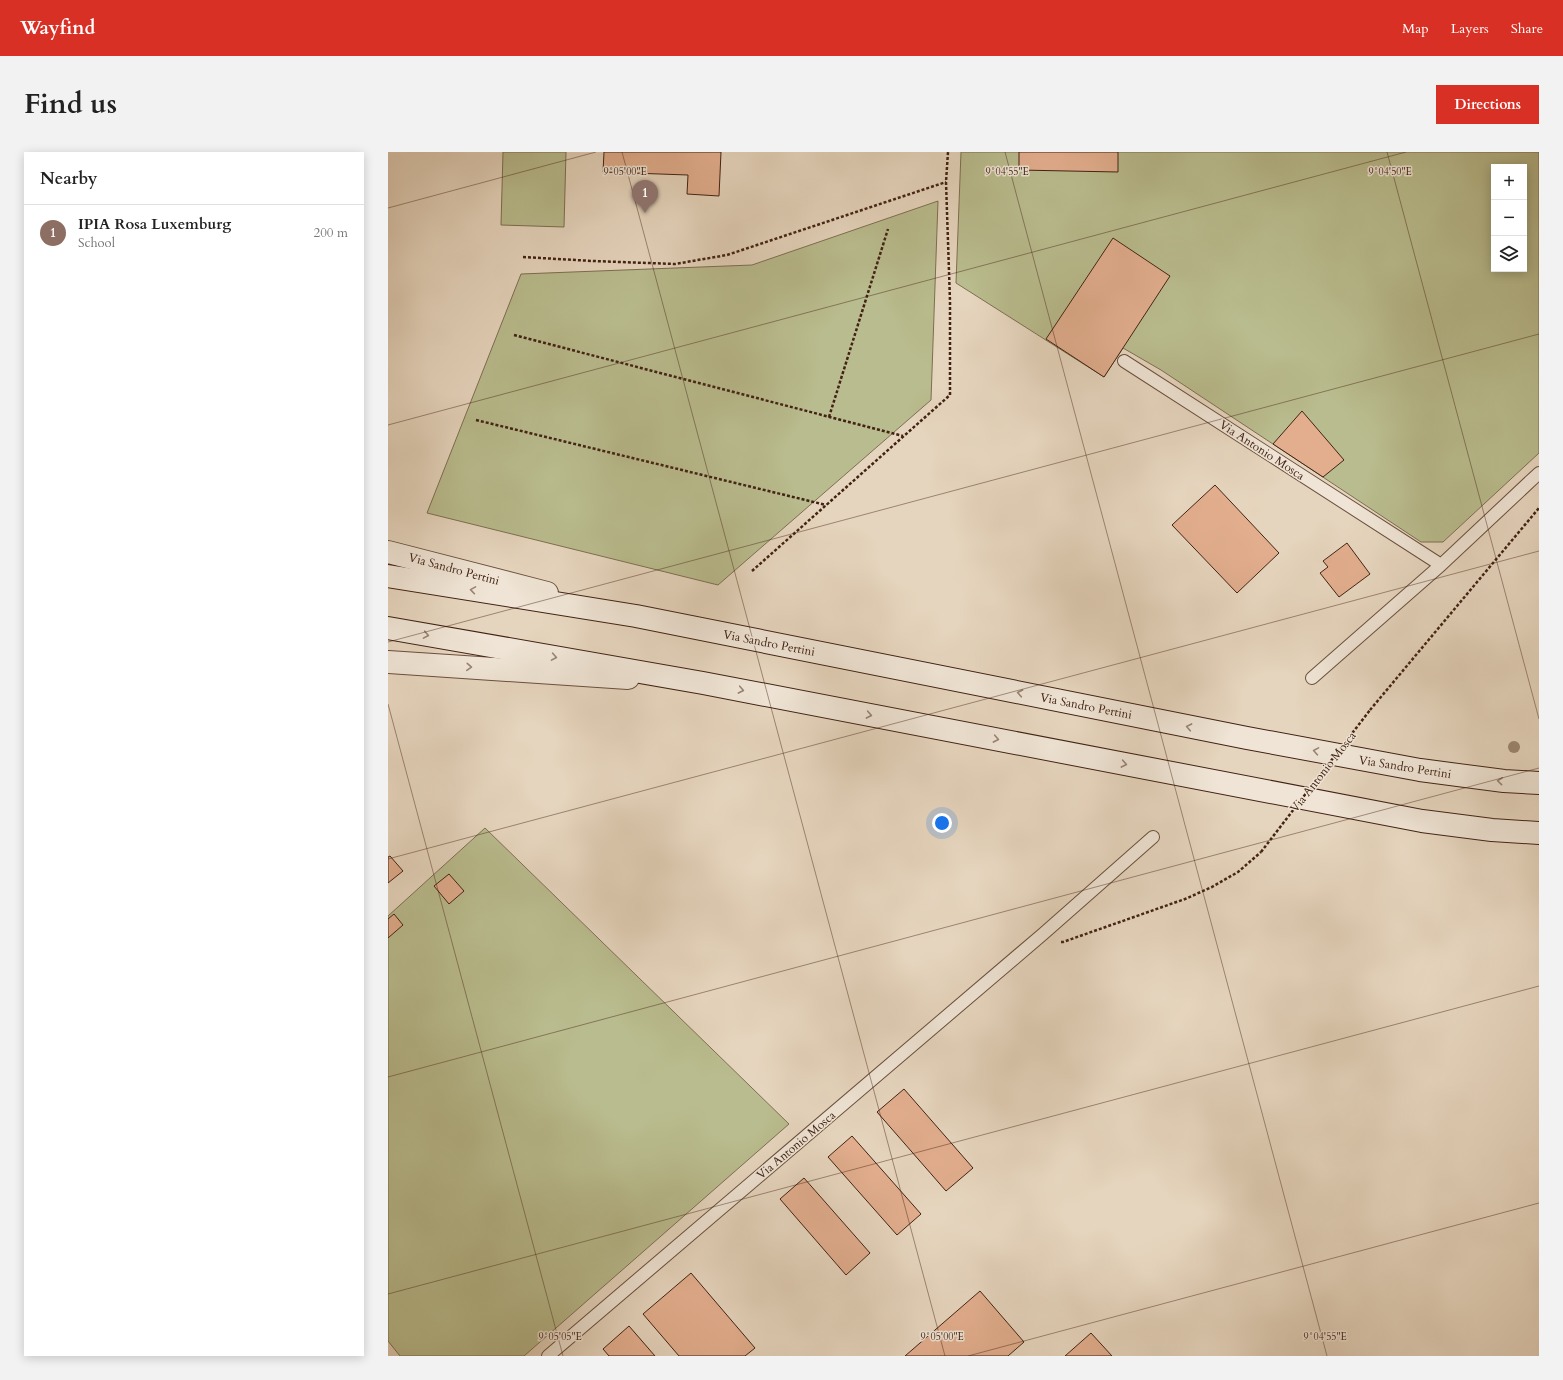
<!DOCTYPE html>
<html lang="en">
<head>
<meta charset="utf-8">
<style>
  :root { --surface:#fff; --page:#f2f2f2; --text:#222; --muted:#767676; --line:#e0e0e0; --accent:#d93025 }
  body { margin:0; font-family:Cardo,serif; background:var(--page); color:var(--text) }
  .controls { position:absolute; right:12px; top:12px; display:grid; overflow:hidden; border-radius:0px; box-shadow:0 2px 10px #0003 }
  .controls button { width:36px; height:36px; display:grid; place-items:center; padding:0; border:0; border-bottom:1px solid var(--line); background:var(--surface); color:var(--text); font:20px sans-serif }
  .you { position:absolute; left:554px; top:671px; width:14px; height:14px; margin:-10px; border:3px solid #fff; border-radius:50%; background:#1a73e8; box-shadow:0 0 0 6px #1a73e833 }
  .badge { display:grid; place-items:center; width:26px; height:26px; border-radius:50%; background:var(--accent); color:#fff; font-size:13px; font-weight:700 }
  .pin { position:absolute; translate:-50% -33px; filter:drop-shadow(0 1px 2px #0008) }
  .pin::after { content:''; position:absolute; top:21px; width:14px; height:12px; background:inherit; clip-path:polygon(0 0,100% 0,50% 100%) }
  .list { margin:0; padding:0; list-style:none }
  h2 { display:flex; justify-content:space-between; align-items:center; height:52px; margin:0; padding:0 16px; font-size:17px }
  h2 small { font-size:13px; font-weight:400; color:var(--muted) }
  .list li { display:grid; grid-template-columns:26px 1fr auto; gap:12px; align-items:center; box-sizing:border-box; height:56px; padding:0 16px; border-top:1px solid var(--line) }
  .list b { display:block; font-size:15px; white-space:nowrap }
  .list p { margin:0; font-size:13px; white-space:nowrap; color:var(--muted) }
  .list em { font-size:13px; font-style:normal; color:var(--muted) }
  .icon { flex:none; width:22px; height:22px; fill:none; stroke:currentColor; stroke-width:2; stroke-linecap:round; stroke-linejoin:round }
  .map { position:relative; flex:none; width:1151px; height:1204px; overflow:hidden; border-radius:0px }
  header { display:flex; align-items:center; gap:24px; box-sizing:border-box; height:56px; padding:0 20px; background:var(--accent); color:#fff }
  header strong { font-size:19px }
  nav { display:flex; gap:22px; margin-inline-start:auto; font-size:14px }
  .intro { display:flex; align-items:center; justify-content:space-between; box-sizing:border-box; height:96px; padding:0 24px }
  h1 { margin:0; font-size:28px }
  .button { padding:10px 18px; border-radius:0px; background:var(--accent); color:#fff; font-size:14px; font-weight:700 }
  main { display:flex; gap:24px; padding:0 24px }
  aside { flex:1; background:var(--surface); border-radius:0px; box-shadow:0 2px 10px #0003 }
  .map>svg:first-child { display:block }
</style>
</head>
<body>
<header>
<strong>Wayfind</strong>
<nav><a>Map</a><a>Layers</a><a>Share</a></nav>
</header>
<div class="intro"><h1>Find us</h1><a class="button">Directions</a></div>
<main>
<aside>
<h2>Nearby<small></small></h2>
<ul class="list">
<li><span class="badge" style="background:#8d6e63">1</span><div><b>IPIA Rosa Luxemburg</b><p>School</p></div><em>200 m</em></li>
</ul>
</aside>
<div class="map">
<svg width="1151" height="1204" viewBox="0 0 1151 1204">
  <rect width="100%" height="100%" fill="#e6d5be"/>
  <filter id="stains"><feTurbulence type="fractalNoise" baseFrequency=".005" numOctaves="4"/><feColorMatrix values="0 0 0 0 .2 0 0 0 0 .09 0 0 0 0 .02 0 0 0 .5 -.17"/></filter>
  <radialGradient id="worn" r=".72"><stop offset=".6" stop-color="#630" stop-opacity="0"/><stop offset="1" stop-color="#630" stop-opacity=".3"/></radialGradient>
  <path fill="#b9bc8e" stroke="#7e6f51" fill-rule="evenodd" d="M115 0H178L176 75 113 73Z
    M573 0H1151V301L1055 390H1033L773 218 735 196 716 225 568 131ZM1106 15H1136V117H1106Z
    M550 49 543 248 330 433 39 361 133 122 364 113Z
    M97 676 401 972 136 1204H12L0 1189V764Z"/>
  <path fill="#e2ae8e" stroke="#422214" d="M216 0H333L331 44 299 42 300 23 215 20Z
    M631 0H730V20L631 18Z
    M725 86 782 124 716 225 658 187Z
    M914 259 956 308 935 325 885 292Z
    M827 333 891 401 849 441 784 373Z
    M959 391 982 422 951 445 932 421 940 415 935 409Z
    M2 704 15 719 0 731V705Z
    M61 722 76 739 61 752 46 734Z
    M6 762 15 773 0 786V767Z
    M516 937 585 1016 558 1039 489 960Z
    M464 984 533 1062 509 1083 440 1005Z
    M416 1026 482 1101 458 1123 392 1047Z
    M303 1121 367 1196 357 1204H291L255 1162Z
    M592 1139 636 1190 620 1204H517Z
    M241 1174 267 1204H221L215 1197Z
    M703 1181 724 1204H677Z"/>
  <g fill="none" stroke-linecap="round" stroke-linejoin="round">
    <defs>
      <path id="lane" d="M736 209 1053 413
        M924 526 1053 413 1151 321
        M160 1204 655 782 765 685"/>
      <path id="street" d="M0 400 159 441
        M0 510 240 526"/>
      <path id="secondary" d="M0 424 248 464 859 586 1032 618 1116 629 1151 631
        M0 476 315 531 1034 669 1104 678 1151 681"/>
    </defs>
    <use href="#lane" stroke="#6b4f3e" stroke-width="14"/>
    <use href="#street" stroke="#6b4f3e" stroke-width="24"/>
    <use href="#secondary" stroke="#422214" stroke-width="24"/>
    <path stroke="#422214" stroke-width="2.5" stroke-dasharray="3 2" stroke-linecap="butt" d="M135 105 205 109 287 112 339 103 558 30
      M126 183 515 284
      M441 265 500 77
      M88 268 438 353
      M364 419 562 243V149L558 30 560 0
      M982 558 1151 356
      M673 790H675L797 747 824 735 850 720 873 700"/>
    <use href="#lane" stroke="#efe4d5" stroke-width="12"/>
    <use href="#street" stroke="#efe4d5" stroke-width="22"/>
    <use href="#secondary" stroke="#efe4d5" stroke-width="22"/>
    <path stroke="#422214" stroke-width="2.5" stroke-dasharray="3 2" stroke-linecap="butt" d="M873 700 982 558"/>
  </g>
  <circle fill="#9c8771" cx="1126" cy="595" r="6"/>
  <defs><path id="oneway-chevron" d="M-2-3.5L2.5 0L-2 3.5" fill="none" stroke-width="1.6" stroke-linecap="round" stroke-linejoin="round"/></defs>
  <g stroke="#988374">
    <use href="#oneway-chevron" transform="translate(85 438) rotate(-171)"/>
    <use href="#oneway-chevron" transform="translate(38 483) rotate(10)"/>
    <use href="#oneway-chevron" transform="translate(166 505) rotate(10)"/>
    <use href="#oneway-chevron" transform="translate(81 515) rotate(4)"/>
    <use href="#oneway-chevron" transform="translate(353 538) rotate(11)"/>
    <use href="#oneway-chevron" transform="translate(632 541) rotate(-169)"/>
    <use href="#oneway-chevron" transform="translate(481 563) rotate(11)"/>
    <use href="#oneway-chevron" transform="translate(801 575) rotate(-169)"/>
    <use href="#oneway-chevron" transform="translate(608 587) rotate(11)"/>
    <use href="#oneway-chevron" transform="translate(928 599) rotate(-170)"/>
    <use href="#oneway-chevron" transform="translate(736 612) rotate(11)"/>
    <use href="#oneway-chevron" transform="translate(1112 629) rotate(-174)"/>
  </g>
  <path fill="none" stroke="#422214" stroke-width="1" stroke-opacity="0.45" d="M234 0 557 1204M617 0 939 1204M999 0 1151 567M0 56 208 0M0 273 1018 0M0 490 1151 182M0 552 175 1204M0 707 1151 399M0 925 1151 616M0 1142 1151 834M580 1204 1151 1051"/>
  <g text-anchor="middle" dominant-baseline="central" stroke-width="3" stroke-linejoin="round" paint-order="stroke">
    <g font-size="12" fill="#422214" stroke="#efe4d5">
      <text transform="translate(874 298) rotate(33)">Via Antonio Mosca</text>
      <text transform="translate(66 417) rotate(15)">Via Sandro Pertini</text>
      <text transform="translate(381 491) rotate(11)">Via Sandro Pertini</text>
      <text transform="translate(698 554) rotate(11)">Via Sandro Pertini</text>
      <text transform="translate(1017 615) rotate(9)">Via Sandro Pertini</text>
      <text transform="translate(935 620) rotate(-52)">Via Antonio Mosca</text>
      <text transform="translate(408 993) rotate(-40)">Via Antonio Mosca</text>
    </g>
  </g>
  <g font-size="10" text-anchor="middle" fill="#422214" stroke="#efe4d5" stroke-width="3" stroke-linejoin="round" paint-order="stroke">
    <text x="237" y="23">9°05'00"E</text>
    <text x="619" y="23">9°04'55"E</text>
    <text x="1002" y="23">9°04'50"E</text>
    <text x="172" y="1188">9°05'05"E</text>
    <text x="554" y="1188">9°05'00"E</text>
    <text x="937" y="1188">9°04'55"E</text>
  </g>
  <rect width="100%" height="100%" filter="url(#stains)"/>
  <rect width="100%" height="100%" fill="url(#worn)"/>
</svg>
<div class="controls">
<button>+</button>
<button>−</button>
<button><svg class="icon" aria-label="layers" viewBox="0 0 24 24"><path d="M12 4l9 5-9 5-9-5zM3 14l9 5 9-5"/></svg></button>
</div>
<div class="you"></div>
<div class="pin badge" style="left:257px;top:61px;background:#8d6e63">1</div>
</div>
</main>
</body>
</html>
